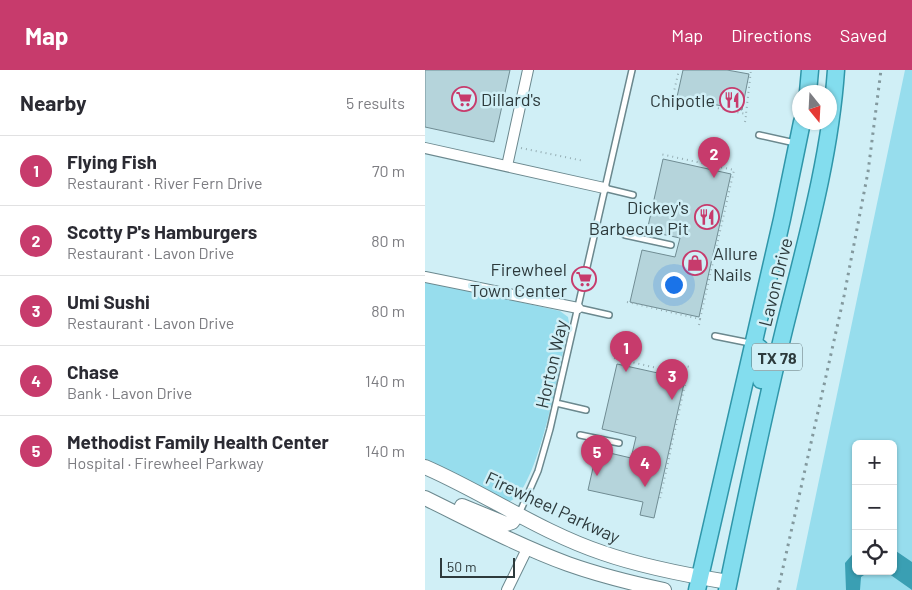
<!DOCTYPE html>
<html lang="en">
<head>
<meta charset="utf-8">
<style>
  :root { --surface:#fff; --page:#f7f7f7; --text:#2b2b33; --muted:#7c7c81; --line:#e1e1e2; --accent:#c73b6c }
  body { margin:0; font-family:Barlow,sans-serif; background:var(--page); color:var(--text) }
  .controls { position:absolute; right:15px; bottom:15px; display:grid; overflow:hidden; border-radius:8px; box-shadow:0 1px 4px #0004 }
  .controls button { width:45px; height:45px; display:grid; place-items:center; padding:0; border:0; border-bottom:1px solid var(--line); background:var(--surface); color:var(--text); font:25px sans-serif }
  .compass { position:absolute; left:367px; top:15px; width:45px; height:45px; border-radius:50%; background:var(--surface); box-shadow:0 1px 4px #0004; rotate:162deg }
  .scale { position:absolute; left:15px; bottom:12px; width:75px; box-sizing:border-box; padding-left:5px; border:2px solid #2d3a3c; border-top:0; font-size:14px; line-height:18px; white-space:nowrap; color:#2d3a3c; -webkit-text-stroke:4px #d0eff6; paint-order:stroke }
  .you { position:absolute; left:248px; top:214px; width:18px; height:18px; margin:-12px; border:4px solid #fff; border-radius:50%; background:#1a73e8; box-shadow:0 0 0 8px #1a73e833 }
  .badge { display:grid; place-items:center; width:32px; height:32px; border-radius:50%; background:var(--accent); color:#fff; font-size:16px; font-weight:700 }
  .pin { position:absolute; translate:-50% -41px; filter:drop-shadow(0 1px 2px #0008) }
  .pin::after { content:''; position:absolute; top:26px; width:18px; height:15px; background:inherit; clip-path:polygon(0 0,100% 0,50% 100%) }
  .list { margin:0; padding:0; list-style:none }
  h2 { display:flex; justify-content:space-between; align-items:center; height:65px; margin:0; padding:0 20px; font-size:21px }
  h2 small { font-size:16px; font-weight:400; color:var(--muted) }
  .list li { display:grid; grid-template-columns:32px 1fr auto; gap:15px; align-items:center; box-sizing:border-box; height:70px; padding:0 20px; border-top:1px solid var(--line) }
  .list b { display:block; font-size:19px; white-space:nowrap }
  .list p { margin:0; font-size:16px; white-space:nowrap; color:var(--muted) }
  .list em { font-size:16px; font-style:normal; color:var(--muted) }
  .icon { flex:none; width:28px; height:28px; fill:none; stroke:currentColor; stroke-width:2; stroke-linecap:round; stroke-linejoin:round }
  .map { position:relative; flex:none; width:487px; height:520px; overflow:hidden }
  header { display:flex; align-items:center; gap:30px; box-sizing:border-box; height:70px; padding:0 25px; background:var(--accent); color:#fff }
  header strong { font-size:24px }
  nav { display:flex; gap:28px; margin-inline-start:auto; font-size:18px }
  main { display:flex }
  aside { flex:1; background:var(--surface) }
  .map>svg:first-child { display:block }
</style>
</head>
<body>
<header>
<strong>Map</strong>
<nav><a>Map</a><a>Directions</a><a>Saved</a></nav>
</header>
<main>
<aside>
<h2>Nearby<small>5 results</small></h2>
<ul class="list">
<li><span class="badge">1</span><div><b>Flying Fish</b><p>Restaurant · River Fern Drive</p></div><em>70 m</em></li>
<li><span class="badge">2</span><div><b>Scotty P's Hamburgers</b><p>Restaurant · Lavon Drive</p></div><em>80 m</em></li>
<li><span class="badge">3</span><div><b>Umi Sushi</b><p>Restaurant · Lavon Drive</p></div><em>80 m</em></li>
<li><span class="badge">4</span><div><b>Chase</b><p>Bank · Lavon Drive</p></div><em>140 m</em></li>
<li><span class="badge">5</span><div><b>Methodist Family Health Center</b><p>Hospital · Firewheel Parkway</p></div><em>140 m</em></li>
</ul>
</aside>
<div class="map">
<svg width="487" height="520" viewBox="0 0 487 520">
  <rect width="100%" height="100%" fill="#d0eff6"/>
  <path fill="#97dded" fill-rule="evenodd" d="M480 0H487V520H371ZM431 374H468V501H431Z
    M0 211 135 241 143 247 144 253C137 284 113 426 83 432L0 393Z"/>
  <path fill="#3a9fb3" d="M468 479 487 492V520L460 501H468Z
    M431 480V501H445L436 507 435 520H421L420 493Z"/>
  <path fill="#b5d4db" stroke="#708c93" d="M0 0H85L69 72 0 57Z
    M258 0H302L324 4 317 40 252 27Z
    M238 89 306 104 274 247 205 232 217 180 250 187 255 168 222 161Z
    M192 294 260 309 229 448 215 445 218 432 163 420 172 380 206 388 211 367 177 359Z"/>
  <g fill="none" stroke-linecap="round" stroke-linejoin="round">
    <defs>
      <path id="service" d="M334 65 370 73
        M179 118 208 125
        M200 165 246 175
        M153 238 184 245
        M290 266 325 273
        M131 333 161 340
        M155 365 194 373
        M94 444 113 401 125 359 207 0"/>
      <path id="minor" d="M0 78 179 118
        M82 96 103 0
        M0 207 153 238
        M82 520 103 477"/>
      <path id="secondary" d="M0 397C60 423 115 462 178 483 218 497 261 505 303 512
        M0 428C47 451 94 476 143 494 174 505 206 513 239 520
        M37 436 81 454 87 452 93 444"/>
      <path id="primary" d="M383 22 385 0
        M328 274C345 281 339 295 336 310
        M272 520 357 149 377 52
        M302 520C320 433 338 346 359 260 380 175 405 88 411 0"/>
    </defs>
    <use href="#service" stroke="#6b888e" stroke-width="8"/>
    <use href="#minor" stroke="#6b888e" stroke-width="12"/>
    <use href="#secondary" stroke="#6b888e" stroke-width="16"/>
    <use href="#primary" stroke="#2f96a9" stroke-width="19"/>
    <path stroke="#96aeb4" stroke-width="2" stroke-dasharray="1 4" stroke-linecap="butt" d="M239 27 321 44 326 0
      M246 34 254 0
      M320 52 321 45
      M96 78 159 91
      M202 232 275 249 309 100 235 84
      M274 255 275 249
      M189 288 262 305 235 429
      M259 304 261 296 265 297"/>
    <use href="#service" stroke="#fff" stroke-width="5"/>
    <use href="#minor" stroke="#fff" stroke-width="10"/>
    <use href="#secondary" stroke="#fff" stroke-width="14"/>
    <use href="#primary" stroke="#83ddee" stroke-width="16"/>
    <path stroke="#83999e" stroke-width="3" stroke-dasharray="2.5 5" stroke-linecap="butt" d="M353 520 419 226 443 102 456 0"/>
  </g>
  <defs>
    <symbol id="supermarket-ring" viewBox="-11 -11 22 22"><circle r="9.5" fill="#d0eff6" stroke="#c73b6c" stroke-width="1.5"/><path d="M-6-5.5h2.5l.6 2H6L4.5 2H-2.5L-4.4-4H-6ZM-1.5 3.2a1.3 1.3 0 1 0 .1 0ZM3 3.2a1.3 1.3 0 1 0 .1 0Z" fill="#c73b6c"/></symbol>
    <symbol id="restaurant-ring" viewBox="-11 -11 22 22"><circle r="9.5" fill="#d0eff6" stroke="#c73b6c" stroke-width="1.5"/><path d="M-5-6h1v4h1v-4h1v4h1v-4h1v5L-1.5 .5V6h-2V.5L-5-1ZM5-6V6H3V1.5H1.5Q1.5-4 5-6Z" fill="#c73b6c"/></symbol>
    <symbol id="shop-ring" viewBox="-11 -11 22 22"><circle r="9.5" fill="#d0eff6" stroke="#c73b6c" stroke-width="1.5"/><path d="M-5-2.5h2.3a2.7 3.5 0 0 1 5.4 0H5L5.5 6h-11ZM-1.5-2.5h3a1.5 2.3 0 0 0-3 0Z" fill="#c73b6c"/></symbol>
  </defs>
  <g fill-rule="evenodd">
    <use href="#supermarket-ring" x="25" y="15" width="28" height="28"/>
    <use href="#restaurant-ring" x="293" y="16" width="28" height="28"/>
    <use href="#restaurant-ring" x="268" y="133" width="28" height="28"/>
    <use href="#shop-ring" x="256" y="179" width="28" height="28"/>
    <use href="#supermarket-ring" x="145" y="195" width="28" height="28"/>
  </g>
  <g text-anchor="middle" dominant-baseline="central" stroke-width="5" stroke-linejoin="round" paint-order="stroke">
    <rect fill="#d0eff6" stroke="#5e7074" stroke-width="1" x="327" y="273.5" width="50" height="27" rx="4"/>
    <g font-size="16" font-weight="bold" fill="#2d3a3c">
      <text x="352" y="287">TX 78</text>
    </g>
    <g font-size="18" fill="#2d3a3c" stroke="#d0eff6" text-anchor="end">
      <text x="56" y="29" text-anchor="start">Dillard's</text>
      <text x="290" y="30">Chipotle</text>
      <text x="264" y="137">Dickey's<tspan x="264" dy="21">Barbecue Pit</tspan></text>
      <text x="288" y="183" text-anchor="start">Allure<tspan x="288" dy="21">Nails</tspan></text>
      <text x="142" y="199">Firewheel<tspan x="142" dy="21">Town Center</tspan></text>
    </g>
    <g font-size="18" fill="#2d3a3c" stroke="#d0eff6">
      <text transform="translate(350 212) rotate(-76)">Lavon Drive</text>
      <text transform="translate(126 294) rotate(-77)">Horton Way</text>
      <text transform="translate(128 437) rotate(25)">Firewheel Parkway</text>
    </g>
  </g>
</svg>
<div class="controls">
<button>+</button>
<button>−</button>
<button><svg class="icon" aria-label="locate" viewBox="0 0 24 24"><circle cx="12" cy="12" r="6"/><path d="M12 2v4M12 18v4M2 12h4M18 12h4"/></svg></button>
</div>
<svg class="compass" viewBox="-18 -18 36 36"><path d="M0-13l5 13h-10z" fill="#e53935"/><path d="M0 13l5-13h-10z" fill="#7c7c81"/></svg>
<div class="scale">50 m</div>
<div class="you"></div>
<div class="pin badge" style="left:201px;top:302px">1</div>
<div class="pin badge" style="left:289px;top:108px">2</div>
<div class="pin badge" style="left:247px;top:330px">3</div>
<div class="pin badge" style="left:220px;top:417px">4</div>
<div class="pin badge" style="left:172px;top:406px">5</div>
</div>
</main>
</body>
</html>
